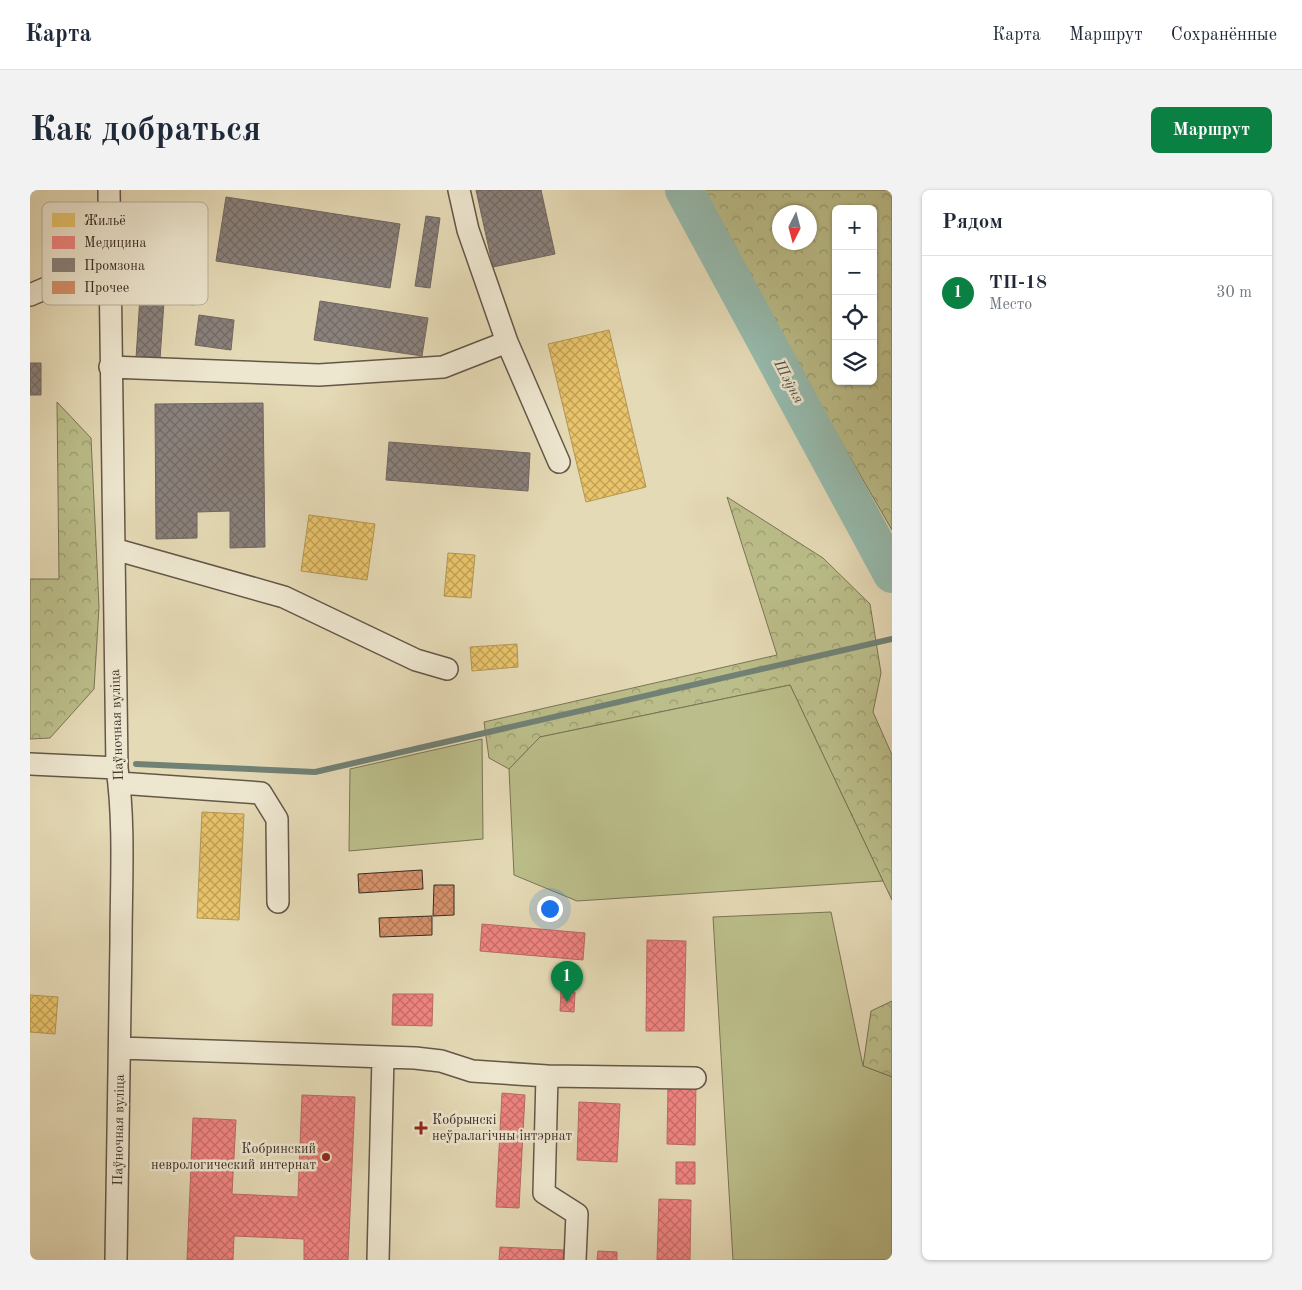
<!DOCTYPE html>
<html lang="ru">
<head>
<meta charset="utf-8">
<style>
  :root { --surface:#fff; --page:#f2f2f3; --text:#1f2937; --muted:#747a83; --line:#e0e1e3; --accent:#0b8043 }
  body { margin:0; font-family:"Old Standard TT",serif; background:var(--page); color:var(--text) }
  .controls { position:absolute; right:15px; top:15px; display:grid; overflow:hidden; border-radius:8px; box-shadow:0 1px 4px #0004 }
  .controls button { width:45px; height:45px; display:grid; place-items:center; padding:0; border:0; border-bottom:1px solid var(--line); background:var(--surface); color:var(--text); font:25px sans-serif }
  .compass { position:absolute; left:742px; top:15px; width:45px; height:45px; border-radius:50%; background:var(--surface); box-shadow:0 1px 4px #0004; rotate:186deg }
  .you { position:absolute; left:519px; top:718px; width:18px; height:18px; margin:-12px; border:4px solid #fff; border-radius:50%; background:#1a73e8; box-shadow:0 0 0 8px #1a73e833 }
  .badge { display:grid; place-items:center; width:32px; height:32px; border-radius:50%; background:var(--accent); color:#fff; font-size:16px; font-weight:700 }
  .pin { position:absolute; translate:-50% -41px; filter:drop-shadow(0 1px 2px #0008) }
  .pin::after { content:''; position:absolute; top:26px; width:18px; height:15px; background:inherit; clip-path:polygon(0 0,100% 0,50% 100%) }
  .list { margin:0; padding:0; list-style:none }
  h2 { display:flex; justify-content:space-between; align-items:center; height:65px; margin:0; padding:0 20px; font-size:21px }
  h2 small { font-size:16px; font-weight:400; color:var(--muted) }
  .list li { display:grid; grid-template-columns:32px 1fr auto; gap:15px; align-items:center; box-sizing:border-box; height:75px; padding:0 20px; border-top:1px solid var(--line) }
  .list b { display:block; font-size:19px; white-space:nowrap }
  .list p { margin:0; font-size:16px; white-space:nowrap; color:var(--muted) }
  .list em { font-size:16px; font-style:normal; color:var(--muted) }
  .icon { flex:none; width:28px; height:28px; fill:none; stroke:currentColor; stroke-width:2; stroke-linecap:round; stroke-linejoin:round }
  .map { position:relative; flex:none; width:862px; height:1070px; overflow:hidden; border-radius:8px }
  header { display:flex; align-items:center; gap:30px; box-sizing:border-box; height:70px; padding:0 25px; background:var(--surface); border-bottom:1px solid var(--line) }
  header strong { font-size:24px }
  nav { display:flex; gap:28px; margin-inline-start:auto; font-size:18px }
  .intro { display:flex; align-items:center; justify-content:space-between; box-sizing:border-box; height:120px; padding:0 30px }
  h1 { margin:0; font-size:35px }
  .button { padding:12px 22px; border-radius:8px; background:var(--accent); color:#fff; font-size:18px; font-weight:700 }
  main { display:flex; gap:30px; padding:0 30px }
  aside { flex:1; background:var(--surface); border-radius:8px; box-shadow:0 1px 4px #0004 }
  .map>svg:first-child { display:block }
</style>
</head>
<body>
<header>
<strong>Карта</strong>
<nav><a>Карта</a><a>Маршрут</a><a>Сохранённые</a></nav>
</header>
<div class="intro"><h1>Как добраться</h1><a class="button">Маршрут</a></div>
<main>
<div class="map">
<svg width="862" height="1070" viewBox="0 0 862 1070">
  <defs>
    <pattern id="forest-crowns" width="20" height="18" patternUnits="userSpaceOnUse" patternTransform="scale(1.25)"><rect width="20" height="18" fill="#bbbe8a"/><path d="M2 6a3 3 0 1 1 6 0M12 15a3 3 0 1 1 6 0" fill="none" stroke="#999b70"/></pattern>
    <pattern id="homes-cross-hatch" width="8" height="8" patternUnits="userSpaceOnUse" patternTransform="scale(1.25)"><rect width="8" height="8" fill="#e9c46a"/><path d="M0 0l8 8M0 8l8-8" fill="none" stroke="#be9f57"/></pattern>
    <pattern id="health-cross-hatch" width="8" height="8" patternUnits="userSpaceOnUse" patternTransform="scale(1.25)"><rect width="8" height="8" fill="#f28482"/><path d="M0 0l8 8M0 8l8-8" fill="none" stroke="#c56c6a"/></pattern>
    <pattern id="industry-cross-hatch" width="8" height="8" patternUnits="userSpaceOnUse" patternTransform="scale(1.25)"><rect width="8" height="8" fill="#8a817c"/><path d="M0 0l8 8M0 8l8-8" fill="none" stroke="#726a65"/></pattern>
    <pattern id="building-cross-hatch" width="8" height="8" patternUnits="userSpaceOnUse" patternTransform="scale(1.25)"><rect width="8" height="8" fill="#d6916a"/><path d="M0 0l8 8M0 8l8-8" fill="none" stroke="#af7757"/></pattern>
  </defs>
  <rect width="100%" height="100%" fill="#e5dab6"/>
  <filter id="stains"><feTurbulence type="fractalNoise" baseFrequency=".004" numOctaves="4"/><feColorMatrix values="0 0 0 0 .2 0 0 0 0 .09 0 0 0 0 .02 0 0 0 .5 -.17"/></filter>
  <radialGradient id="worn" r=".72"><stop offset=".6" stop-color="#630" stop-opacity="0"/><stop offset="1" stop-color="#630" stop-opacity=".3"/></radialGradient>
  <path fill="url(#forest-crowns)" stroke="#7a7456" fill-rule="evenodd" d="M666 0H862V340ZM806 19H843V191H806ZM779 22V52H749V22Z
    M27 212 61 248 69 417 64 499 20 548 0 549V389H29Z
    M697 307 793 368 840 414 851 483 843 522 862 565V710L760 495 510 547 479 579 459 568 454 532 747 465Z
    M862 811V887L833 876 841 821Z"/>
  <path fill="#bbbe8a" stroke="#7a7456" d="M760 495 853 691 547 711 484 685 479 579 510 547Z
    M452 549 453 649 319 661 320 579Z
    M801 722 833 876 862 887V1070H703L683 727Z"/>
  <path fill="url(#homes-cross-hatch)" stroke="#b49655" d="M579 140 616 297 556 312 518 154Z
    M279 325 345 334 337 390 271 381Z
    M418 363 445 365 441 408 414 406Z
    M487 454 488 477 442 481 440 457Z
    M172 622 214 624 209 730 167 728Z
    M0 805 28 807 25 844 0 842Z"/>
  <path fill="url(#health-cross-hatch)" stroke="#ba6966" d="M452 734 555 743 553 770 450 761Z
    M617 750 656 751 654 841H616Z
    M531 801 545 802 544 822 530 821Z
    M363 804H403L402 836 362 835Z
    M638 894H666L665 955 637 954Z
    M472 903 495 905 489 1018 466 1017Z
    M272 905 325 907 318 1070H274V1049L204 1046 203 1070H157L163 928 206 930 202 1004 268 1007Z
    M549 912 590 914 587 972 547 970Z
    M646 972H665V994H646Z
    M629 1009 661 1010 660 1070H627Z
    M470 1057 534 1060 533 1070H469Z
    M568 1061 587 1062V1070H567Z"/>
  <path fill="url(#industry-cross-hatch)" stroke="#726761" d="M446 0H511L525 64 463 77Z
    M196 7 370 34 360 98 186 71Z
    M396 26 410 28 400 98 385 96Z
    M111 91 166 94 164 115 134 112 130 169 106 168Z
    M290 111 398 128 392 166 284 150Z
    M169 125 204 130 201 160 165 155Z
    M0 173H11V205H0Z
    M233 213 235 357 200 358V321L167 322V348L126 349 125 214Z
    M359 252 500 263 498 301 356 290Z"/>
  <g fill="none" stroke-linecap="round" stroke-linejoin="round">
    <path stroke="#718176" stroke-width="6" d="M106 574 285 582 862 449"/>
    <path stroke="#96bbae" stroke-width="38" d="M654 0 862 384"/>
  </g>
  <path fill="url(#building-cross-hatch)" stroke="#392b23" d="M392 680 393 699 329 703 328 684Z
    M404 695H424V725L403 726Z
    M402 726V745L350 747 349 728Z"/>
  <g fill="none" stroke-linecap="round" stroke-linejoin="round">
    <defs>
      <path id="minor" d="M79 0 87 578C95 635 91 695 91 752 90 858 88 964 86 1070
        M0 105 26 94 80 84
        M477 152 529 272
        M80 177 289 185 413 177 477 152 438 40 429 0
        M84 359 254 407 386 470 417 479
        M0 574 87 578
        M89 593 231 603 247 629 248 712
        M90 858 385 868 411 871 442 881 517 886 514 1003 547 1024 545 1070
        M517 886 665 888
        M348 1070 353 867"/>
    </defs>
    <use href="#minor" stroke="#645748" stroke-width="24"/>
    <use href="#minor" stroke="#eee7d0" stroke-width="21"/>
  </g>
  <g fill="#8f2418" stroke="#eee7d0" stroke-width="2">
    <path d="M388.5 930.5h5v5h5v5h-5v5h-5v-5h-5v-5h5z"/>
    <circle cx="296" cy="967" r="5"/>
  </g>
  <g text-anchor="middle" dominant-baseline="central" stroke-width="5" stroke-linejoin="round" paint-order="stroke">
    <g font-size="14" fill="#392b23" stroke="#eee7d0">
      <text transform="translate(87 535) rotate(-92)">Паўночная вуліца</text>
      <text transform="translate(89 940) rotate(-89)">Паўночная вуліца</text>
    </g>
    <g font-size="14" fill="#392b23" stroke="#eee7d0" text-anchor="start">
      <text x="402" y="930">Кобрынскі<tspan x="402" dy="16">неўралагічны інтэрнат</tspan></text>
      <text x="286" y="959" text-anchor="end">Кобринский<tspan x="286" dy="16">неврологический интернат</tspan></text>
    </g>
    <g font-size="15" font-style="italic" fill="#504f46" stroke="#eee7d0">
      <text transform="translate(758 192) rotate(62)">Шэўня</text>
    </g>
  </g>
  <rect x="12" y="12" width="166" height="103" rx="8" fill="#eee7d0" stroke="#b8af9c" stroke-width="1"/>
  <rect x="22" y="23" width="23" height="14" fill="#e9c46a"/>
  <rect x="22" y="46" width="23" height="13" fill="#f28482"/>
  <rect x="22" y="68" width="23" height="14" fill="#8a817c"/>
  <rect x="22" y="91" width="23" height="13" fill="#d6916a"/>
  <g font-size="14" fill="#392b23">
    <text x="54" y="35">Жильё</text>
    <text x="54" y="57">Медицина</text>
    <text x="54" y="80">Промзона</text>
    <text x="54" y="102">Прочее</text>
  </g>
  <rect width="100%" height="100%" filter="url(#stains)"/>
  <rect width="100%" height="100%" fill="url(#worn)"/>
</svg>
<div class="controls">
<button>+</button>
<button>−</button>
<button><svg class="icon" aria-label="locate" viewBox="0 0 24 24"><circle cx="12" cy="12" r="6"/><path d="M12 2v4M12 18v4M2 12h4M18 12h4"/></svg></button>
<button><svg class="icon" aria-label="layers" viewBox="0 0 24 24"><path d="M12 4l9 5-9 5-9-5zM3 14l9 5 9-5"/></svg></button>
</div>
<svg class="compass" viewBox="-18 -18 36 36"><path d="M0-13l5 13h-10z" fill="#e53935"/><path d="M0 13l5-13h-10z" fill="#747a83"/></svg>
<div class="you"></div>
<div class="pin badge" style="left:537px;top:812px">1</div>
</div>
<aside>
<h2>Рядом<small></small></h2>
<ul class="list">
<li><span class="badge">1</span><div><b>ТП-18</b><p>Место</p></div><em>30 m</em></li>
</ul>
</aside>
</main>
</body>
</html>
